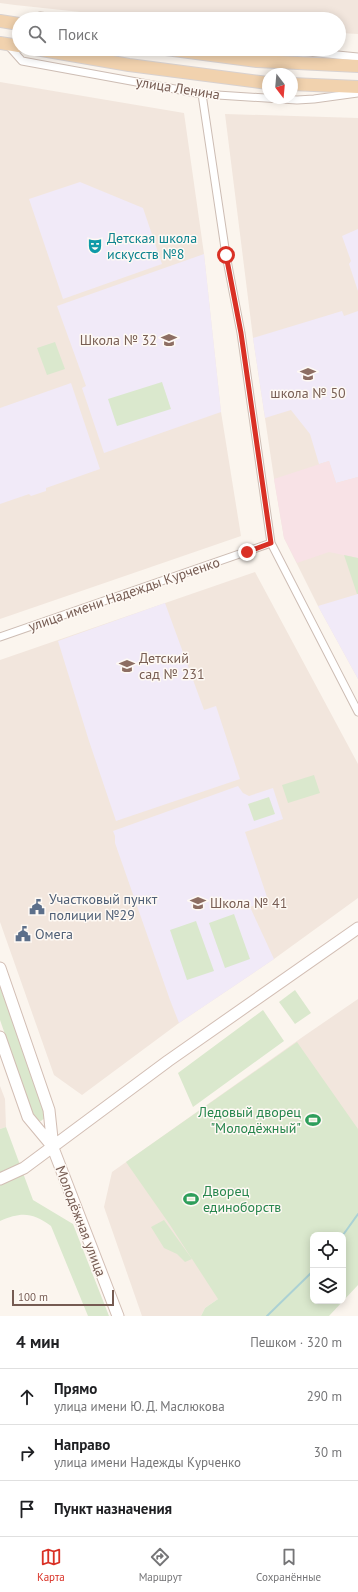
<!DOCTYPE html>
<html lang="ru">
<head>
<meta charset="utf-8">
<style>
  :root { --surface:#fff; --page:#f2f2f2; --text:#202124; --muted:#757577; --line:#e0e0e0; --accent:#d93025 }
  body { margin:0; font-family:"PT Sans",sans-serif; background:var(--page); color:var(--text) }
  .controls { position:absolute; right:12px; bottom:12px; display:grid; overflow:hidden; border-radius:8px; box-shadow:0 2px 10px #0003 }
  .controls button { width:36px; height:36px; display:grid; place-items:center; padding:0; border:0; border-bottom:1px solid var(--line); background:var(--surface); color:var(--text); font:20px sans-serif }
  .compass { position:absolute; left:262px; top:68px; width:36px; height:36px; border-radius:50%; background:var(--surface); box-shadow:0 2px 10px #0003; rotate:164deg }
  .scale { position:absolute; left:12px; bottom:10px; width:102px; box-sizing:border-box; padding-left:4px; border:2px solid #755b52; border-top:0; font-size:11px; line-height:14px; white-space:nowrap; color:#755b52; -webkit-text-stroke:3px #fef9f4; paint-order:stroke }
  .stop { position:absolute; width:12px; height:12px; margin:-9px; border:3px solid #d93025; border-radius:50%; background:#fff }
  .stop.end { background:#d93025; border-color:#fff; box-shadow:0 1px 4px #0008 }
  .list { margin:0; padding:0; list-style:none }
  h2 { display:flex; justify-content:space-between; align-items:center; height:52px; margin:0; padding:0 16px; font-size:17px }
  h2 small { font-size:13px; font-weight:400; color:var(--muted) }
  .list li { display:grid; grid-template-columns:26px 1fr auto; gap:12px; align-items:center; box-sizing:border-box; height:56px; padding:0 16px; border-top:1px solid var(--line) }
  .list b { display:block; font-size:15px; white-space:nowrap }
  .list p { margin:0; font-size:13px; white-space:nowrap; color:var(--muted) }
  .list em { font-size:13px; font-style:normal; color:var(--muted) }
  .icon { flex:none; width:22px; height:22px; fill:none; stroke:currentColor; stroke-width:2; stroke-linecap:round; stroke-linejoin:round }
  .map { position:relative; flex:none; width:358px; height:1316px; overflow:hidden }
  .search { position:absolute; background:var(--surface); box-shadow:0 2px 10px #0003; left:12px; right:12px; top:12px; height:44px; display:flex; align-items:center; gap:10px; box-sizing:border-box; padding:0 14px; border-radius:22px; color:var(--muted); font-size:15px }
  .sheet { height:220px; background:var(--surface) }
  nav { display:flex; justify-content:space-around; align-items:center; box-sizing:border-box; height:56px; border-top:1px solid var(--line); background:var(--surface); font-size:11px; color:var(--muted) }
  nav a { display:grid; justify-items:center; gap:2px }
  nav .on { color:var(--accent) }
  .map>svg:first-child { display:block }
</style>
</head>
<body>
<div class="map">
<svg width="358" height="1316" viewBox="0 0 358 1316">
  <rect width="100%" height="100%" fill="#fbf5ee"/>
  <path fill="#f2e6dd" d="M0 0H358V34L339 33V19H146L15 5 0 3Z
    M0 82 184 113 204 254 221 412 241 536 0 619Z
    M225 114 358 118V679L318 606 284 538 275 485 253 338Z
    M255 572 358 764V898L274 959 179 1023 82 1095 54 1075 0 922V660Z
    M358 999V1155L218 1299 205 1308 201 1316H142L104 1207 112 1172 304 1036Z
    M0 1086 5 1099 6 1127 0 1129Z"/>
  <path fill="#f1eaf8" d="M80 182 143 208 162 264 63 299 29 199Z
    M358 229V291L349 264 351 261 342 236Z
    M204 254 221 412 104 453 82 388 86 386 57 306Z
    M342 311 344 316 358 311V477L336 483 329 461 319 464 310 434 291 410 265 418 253 338Z
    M71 383 100 469 46 488V491L31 496 29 494 0 504V408Z
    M358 594V679L318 606Z
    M165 603 204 710 216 706 240 779 116 821 89 741 58 641Z
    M238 786 243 793 249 796 273 788 283 819 245 832 268 900 250 907 274 959 179 1023 170 1000 115 843V836L113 831Z"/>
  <path fill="#f8e2e6" d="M329 461 336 483 358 477V558L329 552 297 563 284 538 274 479Z"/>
  <path fill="#dae8cd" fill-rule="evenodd" d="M55 342 65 369 47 375 37 348Z
    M162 382 171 409 117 426 108 399Z
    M344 555 358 558V594H357Z
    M314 775 320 793 288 803 282 785Z
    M269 797 275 814 254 821 248 804Z
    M234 914 250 959 225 968 209 923Z
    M196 921 214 971 187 980 170 930Z
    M0 987 47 1116 41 1121 35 1120 0 1020Z
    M295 990 311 1013 295 1024 279 1002Z
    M263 1010 284 1041 193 1107 178 1073Z
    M297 1042 358 1129V1285L329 1316H201L205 1308 218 1299 170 1225 126 1162ZM313 1235H343V1301H313Z
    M6 1127 33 1200 73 1224 109 1316H88L51 1226C32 1212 21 1212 0 1221V1129Z
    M164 1220 192 1259 185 1262 177 1254 164 1248 151 1227Z"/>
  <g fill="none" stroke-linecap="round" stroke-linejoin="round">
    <path stroke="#abd1d4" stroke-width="2" d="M343 1235 358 1214
      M267 1316 313 1271"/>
    <defs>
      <path id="street" d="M31 19 40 16 65 19
        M7 44 22 61 202 94 297 100 314 99 358 93
        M278 49 358 57
        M202 94 226 255 241 333 271 543 358 712
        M0 637 271 543"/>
      <path id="secondary" d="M0 968 49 1110 53 1148 118 1316
        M0 1037 28 1117 53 1147
        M0 1179 24 1168 168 1061 358 928"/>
      <path id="primary" d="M0 21 19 24
        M0 43 19 46
        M36 49 129 65 268 83
        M166 49 257 61 358 66
        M292 84 358 87"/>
    </defs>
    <use href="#street" stroke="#cdbdb4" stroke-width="9"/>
    <use href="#secondary" stroke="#d2beb4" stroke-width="13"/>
    <use href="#primary" stroke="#d8d1cf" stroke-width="14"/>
    <use href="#street" stroke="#fff" stroke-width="7"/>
    <use href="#secondary" stroke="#fff" stroke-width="11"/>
    <use href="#primary" stroke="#f1d2ae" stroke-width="12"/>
  </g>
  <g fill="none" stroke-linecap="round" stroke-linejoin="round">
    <path stroke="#d93025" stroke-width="5" d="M226 255 241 333 271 543 247 552"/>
  </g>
  <defs>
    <symbol id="theatre-bare" viewBox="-9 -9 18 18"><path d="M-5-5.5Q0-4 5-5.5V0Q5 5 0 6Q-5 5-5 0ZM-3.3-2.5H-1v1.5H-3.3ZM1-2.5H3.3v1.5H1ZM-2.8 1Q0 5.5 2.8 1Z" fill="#0f9aa8" stroke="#fef9f4" stroke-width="2.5" paint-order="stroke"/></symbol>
    <symbol id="school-bare" viewBox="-9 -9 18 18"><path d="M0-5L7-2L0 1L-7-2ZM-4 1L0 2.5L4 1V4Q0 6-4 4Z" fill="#8d6e63" stroke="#fef9f4" stroke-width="2.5" paint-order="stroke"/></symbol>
    <symbol id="civic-bare" viewBox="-9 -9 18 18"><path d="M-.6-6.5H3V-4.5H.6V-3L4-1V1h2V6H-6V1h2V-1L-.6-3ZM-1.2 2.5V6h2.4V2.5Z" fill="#5c6f8a" stroke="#fef9f4" stroke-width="2.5" paint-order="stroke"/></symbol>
    <symbol id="stadium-bare" viewBox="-9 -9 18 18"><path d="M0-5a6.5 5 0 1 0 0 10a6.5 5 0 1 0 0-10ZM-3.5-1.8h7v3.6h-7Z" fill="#2e9e5b" stroke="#fef9f4" stroke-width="2.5" paint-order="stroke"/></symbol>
  </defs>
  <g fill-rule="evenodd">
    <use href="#theatre-bare" x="84" y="235" width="22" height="22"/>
    <use href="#school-bare" x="158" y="329" width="22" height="22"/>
    <use href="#school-bare" x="297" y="363" width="22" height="22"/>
    <use href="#school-bare" x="116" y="655" width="22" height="22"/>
    <use href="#school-bare" x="187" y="892" width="22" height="22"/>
    <use href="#civic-bare" x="26" y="896" width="22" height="22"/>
    <use href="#civic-bare" x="12" y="923" width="22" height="22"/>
    <use href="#stadium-bare" x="302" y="1109" width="22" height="22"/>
    <use href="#stadium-bare" x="180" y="1188" width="22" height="22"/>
  </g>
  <g text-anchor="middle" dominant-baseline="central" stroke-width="3" stroke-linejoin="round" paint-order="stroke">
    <g font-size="14" fill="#755b52" stroke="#fef9f4">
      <text transform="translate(178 88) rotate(9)">улица Ленина</text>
      <text transform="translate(124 594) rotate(-19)">улица имени Надежды Курченко</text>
      <text transform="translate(81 1221) rotate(69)">Молодёжная улица</text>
    </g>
    <g font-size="14" fill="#0d838f" stroke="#fef9f4" text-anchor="start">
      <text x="107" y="238">Детская школа<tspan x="107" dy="16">искусств №8</tspan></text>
    </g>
    <g font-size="14" fill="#785e54" stroke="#fef9f4" text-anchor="start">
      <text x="157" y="340" text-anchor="end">Школа № 32</text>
      <text x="308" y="393" text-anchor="middle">школа № 50</text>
      <text x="139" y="658">Детский<tspan x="139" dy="16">сад № 231</tspan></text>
      <text x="210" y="903">Школа № 41</text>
    </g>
    <g font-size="14" fill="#4e5e75" stroke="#fef9f4" text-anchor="start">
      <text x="49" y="899">Участковый пункт<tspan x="49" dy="16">полиции №29</tspan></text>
      <text x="35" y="934">Омега</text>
    </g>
    <g font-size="14" fill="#27864d" stroke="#fef9f4" text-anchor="end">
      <text x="301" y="1112">Ледовый дворец<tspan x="301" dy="16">"Молодёжный"</tspan></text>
      <text x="203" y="1191" text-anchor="start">Дворец<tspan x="203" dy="16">единоборств</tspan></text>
    </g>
  </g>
</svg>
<div class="controls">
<button><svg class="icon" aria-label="locate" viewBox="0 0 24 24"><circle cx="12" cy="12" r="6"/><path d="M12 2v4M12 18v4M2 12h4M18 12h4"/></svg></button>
<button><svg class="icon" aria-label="layers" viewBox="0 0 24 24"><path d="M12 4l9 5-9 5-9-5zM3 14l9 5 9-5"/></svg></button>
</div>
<svg class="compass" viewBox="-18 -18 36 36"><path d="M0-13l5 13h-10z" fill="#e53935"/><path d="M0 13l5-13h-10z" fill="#757577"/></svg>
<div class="scale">100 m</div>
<div class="stop" style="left:226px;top:255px"></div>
<div class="stop end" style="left:247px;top:552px"></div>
<div class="search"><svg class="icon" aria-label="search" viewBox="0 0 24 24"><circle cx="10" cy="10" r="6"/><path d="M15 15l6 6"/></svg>Поиск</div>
</div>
<section class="sheet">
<h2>4 мин<small>Пешком · 320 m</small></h2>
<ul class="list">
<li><svg class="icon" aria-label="ahead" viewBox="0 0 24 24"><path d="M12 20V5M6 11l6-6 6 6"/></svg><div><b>Прямо</b><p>улица имени Ю. Д. Маслюкова</p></div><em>290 m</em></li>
<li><svg class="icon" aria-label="right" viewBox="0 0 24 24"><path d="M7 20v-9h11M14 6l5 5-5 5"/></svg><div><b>Направо</b><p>улица имени Надежды Курченко</p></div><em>30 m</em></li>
<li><svg class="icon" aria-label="arrive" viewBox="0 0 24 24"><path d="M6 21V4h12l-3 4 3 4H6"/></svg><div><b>Пункт назначения</b></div></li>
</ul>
</section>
<nav>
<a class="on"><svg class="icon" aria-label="map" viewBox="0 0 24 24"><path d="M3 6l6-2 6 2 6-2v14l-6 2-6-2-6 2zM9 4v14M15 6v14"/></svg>Карта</a>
<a><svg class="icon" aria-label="directions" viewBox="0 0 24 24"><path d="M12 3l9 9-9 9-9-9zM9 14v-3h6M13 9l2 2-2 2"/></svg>Маршрут</a>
<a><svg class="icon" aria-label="saved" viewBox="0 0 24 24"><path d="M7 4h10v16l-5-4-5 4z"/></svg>Сохранённые</a>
</nav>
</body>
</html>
